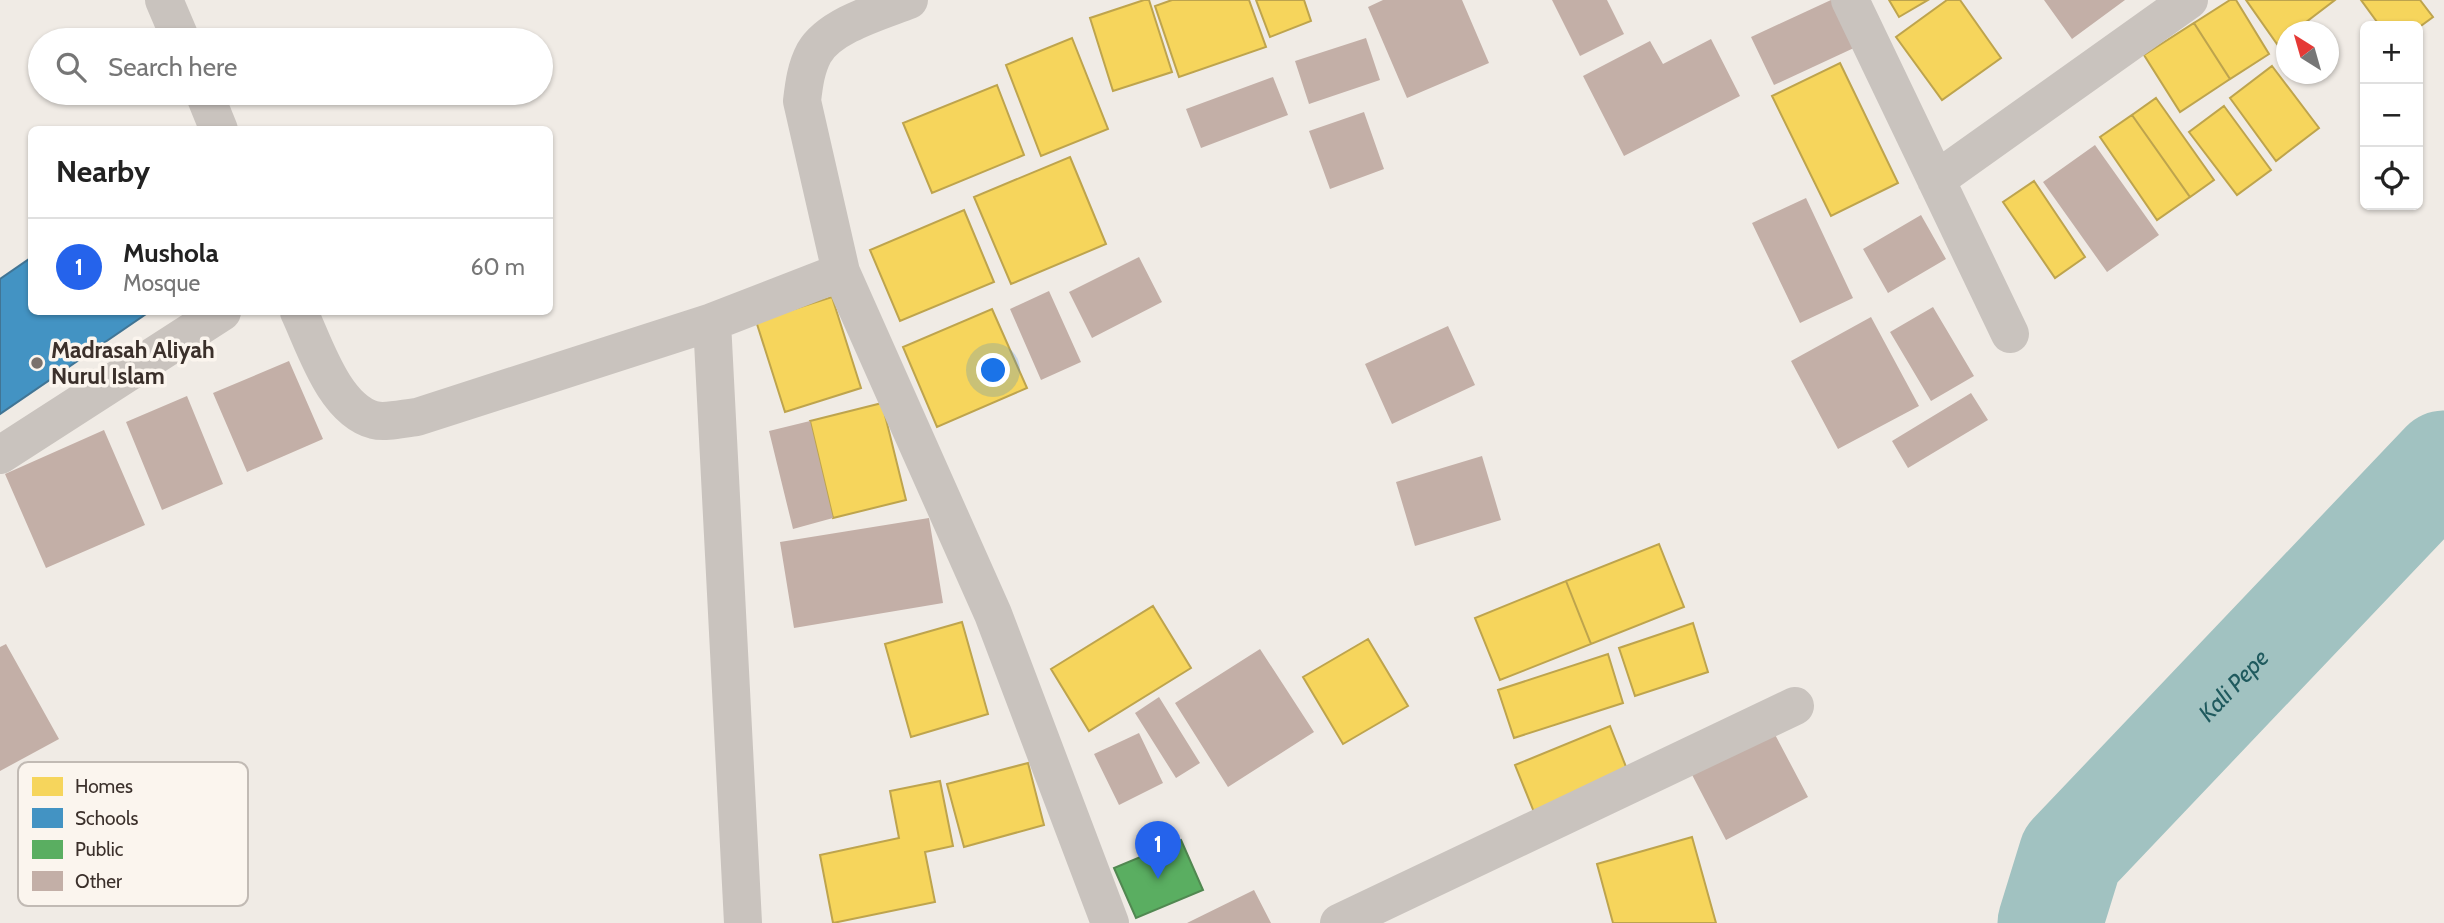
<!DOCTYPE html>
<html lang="en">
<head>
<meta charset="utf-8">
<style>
  :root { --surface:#fff; --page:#f6f6f6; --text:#222; --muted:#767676; --line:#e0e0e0; --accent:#2563eb }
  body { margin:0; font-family:Cabin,sans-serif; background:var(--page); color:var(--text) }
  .controls { position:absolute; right:21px; top:21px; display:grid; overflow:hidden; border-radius:10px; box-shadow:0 2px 5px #0004 }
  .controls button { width:63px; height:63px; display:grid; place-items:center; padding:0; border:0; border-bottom:2px solid var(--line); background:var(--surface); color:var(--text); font:35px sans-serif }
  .compass { position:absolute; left:2276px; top:21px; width:63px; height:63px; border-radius:50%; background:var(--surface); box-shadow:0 2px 5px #0004; rotate:323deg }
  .you { position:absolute; left:994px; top:371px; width:24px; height:24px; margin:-18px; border:5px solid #fff; border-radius:50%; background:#1a73e8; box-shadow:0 0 0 10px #1a73e833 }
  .badge { display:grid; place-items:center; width:46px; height:46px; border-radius:50%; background:var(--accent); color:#fff; font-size:23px; font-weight:700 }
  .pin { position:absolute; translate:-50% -58px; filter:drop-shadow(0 2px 4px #0008) }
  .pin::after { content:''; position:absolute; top:37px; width:24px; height:21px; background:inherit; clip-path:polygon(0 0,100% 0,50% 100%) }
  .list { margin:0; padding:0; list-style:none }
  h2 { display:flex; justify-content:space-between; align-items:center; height:91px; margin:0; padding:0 28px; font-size:30px }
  h2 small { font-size:23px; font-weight:400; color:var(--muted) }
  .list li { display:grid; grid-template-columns:46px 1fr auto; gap:21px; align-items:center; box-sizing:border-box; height:98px; padding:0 28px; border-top:2px solid var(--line) }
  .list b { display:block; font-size:26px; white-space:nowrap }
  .list p { margin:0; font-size:23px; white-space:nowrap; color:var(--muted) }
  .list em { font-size:23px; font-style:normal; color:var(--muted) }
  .icon { flex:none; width:38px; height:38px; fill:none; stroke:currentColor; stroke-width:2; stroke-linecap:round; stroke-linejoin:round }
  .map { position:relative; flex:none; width:2444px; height:923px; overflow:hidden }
  .search { position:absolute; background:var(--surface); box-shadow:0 2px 5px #0004; left:28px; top:28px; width:525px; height:77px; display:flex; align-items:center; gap:18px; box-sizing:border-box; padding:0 24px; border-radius:38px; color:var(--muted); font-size:26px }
  .panel { position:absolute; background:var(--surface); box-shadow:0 2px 5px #0004; left:28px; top:126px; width:525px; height:189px; border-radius:10px }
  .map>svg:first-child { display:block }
</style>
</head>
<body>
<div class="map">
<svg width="2444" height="923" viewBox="0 0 2444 923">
  <rect width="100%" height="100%" fill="#f0ebe5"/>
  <path fill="#f6d55c" stroke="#bea44d" stroke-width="2" d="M1144 0H1149L1172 72 1113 91 1090 18Z
    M1172 0H1249L1266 47 1179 77 1155 6Z
    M1256 0H1304L1311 21 1270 37Z
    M1889 0H1928L1899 17Z
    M1947 0H1960L2001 58 1942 100 1896 37Z
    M2230 0H2236L2269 54 2230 79 2194 23Z
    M2246 0H2335L2293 32H2286V37L2277 44Z
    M2361 0H2420L2433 17 2418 28V26H2380Z
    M2194 23 2230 79 2180 112 2144 55Z
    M1072 38 1108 129 1041 156 1006 65Z
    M1840 63 1898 183 1831 216 1772 96Z
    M2272 66 2319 128 2276 161 2230 98Z
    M997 85 1024 155 932 193 903 123Z
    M2156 98 2214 180 2190 197 2132 115Z
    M2224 106 2271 170 2237 195 2189 132Z
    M2132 115 2190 197 2157 220 2100 137Z
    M1070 157 1106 244 1011 284 974 197Z
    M2034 181 2085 257 2055 278 2003 202Z
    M964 210 994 282 900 321 870 250Z
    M832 297 861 388 785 412 756 321Z
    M992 309 1027 388 937 427 903 347Z
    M882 403 906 500 833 518 810 421Z
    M1659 544 1684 607 1591 644 1566 581Z
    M1566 581 1591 644 1500 680 1475 618Z
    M1153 606 1191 668 1089 731 1051 669Z
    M962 622 988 714 911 737 885 644Z
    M1693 623 1708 672 1635 696 1619 648Z
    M1368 639 1408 706 1343 744 1303 677Z
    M1608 654 1623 703 1514 738 1498 690Z
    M1610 726 1630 777 1536 817 1515 765Z
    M1028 763 1044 825 964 847 947 784Z
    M940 781 953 846 925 852 935 902 833 923 820 855 899 838 890 791Z
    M1692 837 1716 923H1613L1597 864Z"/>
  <path fill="#4393c3" stroke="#417595" stroke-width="2" d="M32 257V312H149L0 414V279Z"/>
  <path fill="#5aae61" stroke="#518851" stroke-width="2" d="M1181 840 1203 890 1136 918 1114 868Z"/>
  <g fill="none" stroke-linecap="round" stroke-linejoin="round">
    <path stroke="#a1c2c1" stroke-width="105" id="s1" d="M2050 923 2071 855 2444 463"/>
  </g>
  <path fill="#c3afa7" d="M1383 0H1462L1489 63 1407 98 1368 7Z
    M1552 0H1607L1624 34 1580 56Z
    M1831 0H1834L1856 47 1774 85 1751 37Z
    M2044 0H2125L2072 39Z
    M1366 38 1380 80 1309 104 1295 61Z
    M1711 39 1740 96 1624 156 1583 76 1650 41 1663 64Z
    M1273 77 1288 115 1201 148 1186 109Z
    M1364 112 1384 169 1330 189 1309 131Z
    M2095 145 2159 235 2107 272 2043 182Z
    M1806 198 1853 298 1800 323 1752 223Z
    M1921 215 1946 259 1888 293 1863 249Z
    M1139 257 1162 302 1092 338 1069 292Z
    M1049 291 1081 362 1041 380 1010 309Z
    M1933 307 1974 376 1931 401 1890 332Z
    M1871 317 1919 406 1838 449 1791 361Z
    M1448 326 1475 385 1392 424 1365 364Z
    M289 361 323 439 247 472 213 393Z
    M1971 393 1988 420 1908 468 1892 441Z
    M187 396 223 484 162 510 126 422Z
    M810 421 833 518 793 529 769 431Z
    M104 430 145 525 46 568 5 474Z
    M1482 456 1501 520 1415 546 1396 482Z
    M929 518 943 603 794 628 780 542Z
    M6 644 59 739 0 771V647Z
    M1260 649 1314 732 1228 787 1175 703Z
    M1159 697 1200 763 1176 778 1135 713Z
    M1771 727 1808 797 1726 840 1689 769Z
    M1139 733 1163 783 1119 805 1094 754Z
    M1254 890 1271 923H1187Z"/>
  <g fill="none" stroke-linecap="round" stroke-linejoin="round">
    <path stroke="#c9c3be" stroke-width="38" d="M164 0 181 40
      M1850 0 2010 334
      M204 93 219 130
      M1936 180 2189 0
      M841 272 802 101C804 84 806 68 814 53 830 25 881 11 909 0
      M299 312C315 346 334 409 374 420 386 423 405 418 417 417L712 322
      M0 455 222 312
      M743 923 712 322 841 272 993 614 1110 923
      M1339 923 1795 706"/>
  </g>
  <circle fill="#7a716c" stroke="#fbf5ee" stroke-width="2.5" cx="37" cy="363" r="7"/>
  <g text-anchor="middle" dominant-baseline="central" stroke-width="7" stroke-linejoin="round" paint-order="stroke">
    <g font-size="23" font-weight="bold" fill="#3b302b" stroke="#fbf5ee" text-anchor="start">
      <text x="51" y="350">Madrasah Aliyah<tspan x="51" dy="26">Nurul Islam</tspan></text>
    </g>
    <g font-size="24" font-style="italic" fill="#1f5a5e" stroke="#fbf5ee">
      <text stroke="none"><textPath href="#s1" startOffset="306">Kali Pepe</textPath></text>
    </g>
  </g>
  <rect x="18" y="762" width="230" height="144" rx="10" fill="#fbf5ee" stroke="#c1bab4" stroke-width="2"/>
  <rect x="32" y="777" width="31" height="19" fill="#f6d55c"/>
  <rect x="32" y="808" width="31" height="20" fill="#4393c3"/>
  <rect x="32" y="840" width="31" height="19" fill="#5aae61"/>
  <rect x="32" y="871" width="31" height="20" fill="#c3afa7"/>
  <g font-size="19" fill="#3b302b">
    <text x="75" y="793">Homes</text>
    <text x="75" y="825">Schools</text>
    <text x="75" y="856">Public</text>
    <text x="75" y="888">Other</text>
  </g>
</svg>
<div class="controls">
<button>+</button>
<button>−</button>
<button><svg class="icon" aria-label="locate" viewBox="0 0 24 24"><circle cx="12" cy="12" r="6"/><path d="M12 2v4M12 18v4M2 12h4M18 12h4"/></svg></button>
</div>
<svg class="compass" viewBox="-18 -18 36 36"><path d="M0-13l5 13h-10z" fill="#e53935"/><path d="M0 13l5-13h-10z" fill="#767676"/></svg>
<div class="you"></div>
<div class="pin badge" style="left:1158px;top:879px">1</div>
<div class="search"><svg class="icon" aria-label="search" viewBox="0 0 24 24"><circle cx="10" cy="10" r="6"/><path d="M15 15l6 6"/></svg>Search here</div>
<section class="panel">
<h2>Nearby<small></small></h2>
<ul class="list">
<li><span class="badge">1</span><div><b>Mushola</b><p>Mosque</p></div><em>60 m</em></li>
</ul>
</section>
</div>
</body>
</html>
